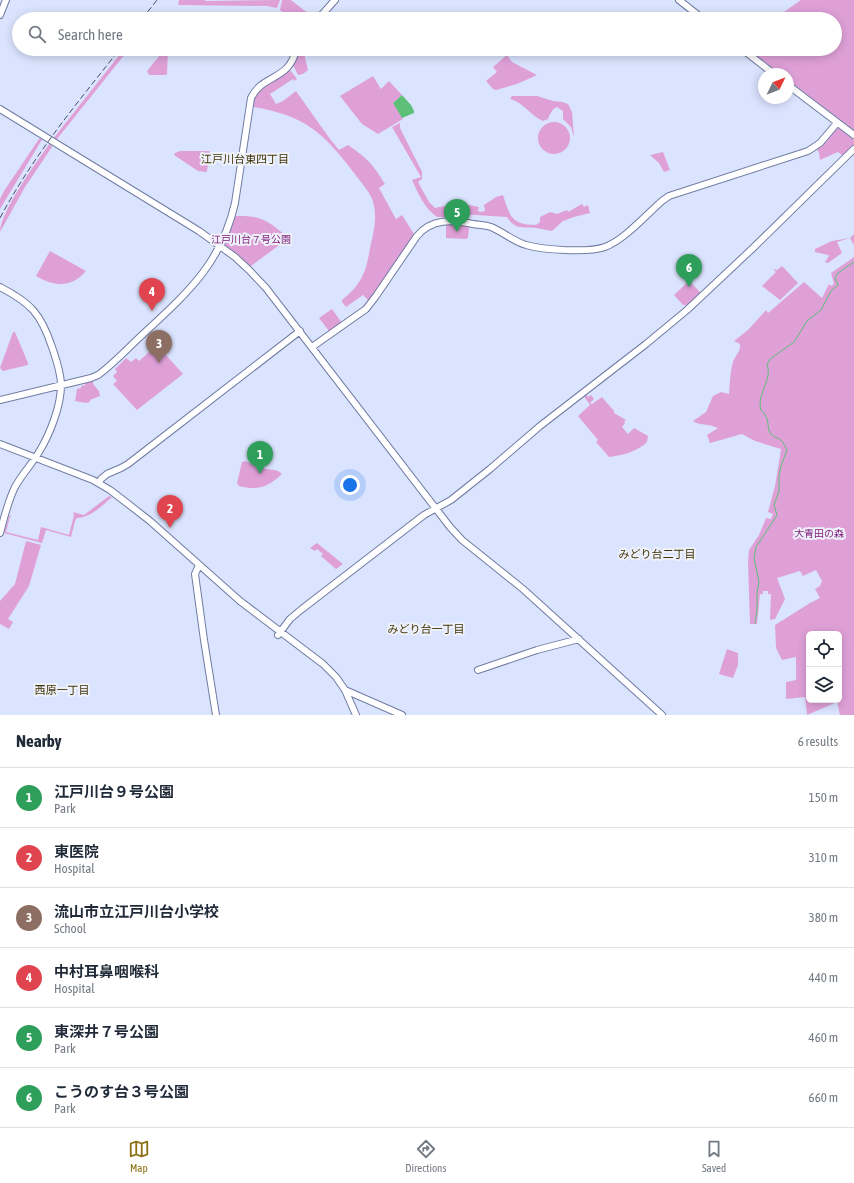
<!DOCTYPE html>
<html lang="en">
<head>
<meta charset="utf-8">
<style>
  :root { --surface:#fff; --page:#f2f2f3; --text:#1f2937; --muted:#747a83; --line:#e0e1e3; --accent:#8c7114 }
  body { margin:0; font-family:"Asap Condensed","Noto Sans JP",sans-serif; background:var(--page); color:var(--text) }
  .controls { position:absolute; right:12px; bottom:12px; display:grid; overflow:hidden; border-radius:6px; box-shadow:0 2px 10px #0003 }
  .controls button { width:36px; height:36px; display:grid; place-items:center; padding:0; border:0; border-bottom:1px solid var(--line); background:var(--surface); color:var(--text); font:20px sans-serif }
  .compass { position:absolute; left:758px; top:68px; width:36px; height:36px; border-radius:50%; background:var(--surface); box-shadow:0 2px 10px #0003; rotate:47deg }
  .you { position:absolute; left:350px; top:485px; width:14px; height:14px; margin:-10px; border:3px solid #fff; border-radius:50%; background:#1a73e8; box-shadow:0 0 0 6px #1a73e833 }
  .badge { display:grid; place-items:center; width:26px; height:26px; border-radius:50%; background:var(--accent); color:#fff; font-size:13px; font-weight:700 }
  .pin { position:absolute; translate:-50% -33px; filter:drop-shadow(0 1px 2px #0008) }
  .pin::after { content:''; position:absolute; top:21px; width:14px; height:12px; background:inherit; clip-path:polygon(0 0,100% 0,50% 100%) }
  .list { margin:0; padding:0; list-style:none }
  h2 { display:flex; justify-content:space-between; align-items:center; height:52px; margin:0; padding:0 16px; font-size:17px }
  h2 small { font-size:13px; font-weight:400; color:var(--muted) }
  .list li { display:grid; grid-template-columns:26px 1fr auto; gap:12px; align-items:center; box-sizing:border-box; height:60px; padding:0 16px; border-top:1px solid var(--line) }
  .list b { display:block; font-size:15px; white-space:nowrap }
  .list p { margin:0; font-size:13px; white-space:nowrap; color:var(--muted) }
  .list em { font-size:13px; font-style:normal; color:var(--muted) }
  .icon { flex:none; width:22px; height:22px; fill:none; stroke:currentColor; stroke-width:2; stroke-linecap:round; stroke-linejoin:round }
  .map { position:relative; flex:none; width:854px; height:715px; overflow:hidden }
  .search { position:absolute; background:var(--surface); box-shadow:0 2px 10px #0003; left:12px; right:12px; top:12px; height:44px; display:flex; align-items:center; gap:10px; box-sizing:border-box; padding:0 14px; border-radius:22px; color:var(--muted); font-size:15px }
  .sheet { height:412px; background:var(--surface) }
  nav { display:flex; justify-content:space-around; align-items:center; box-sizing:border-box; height:56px; border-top:1px solid var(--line); background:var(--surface); font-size:11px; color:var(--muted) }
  nav a { display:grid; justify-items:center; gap:2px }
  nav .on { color:var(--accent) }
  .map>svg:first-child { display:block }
</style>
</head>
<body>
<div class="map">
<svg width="854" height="715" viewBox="0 0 854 715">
  <rect width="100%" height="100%" fill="#dbe4fe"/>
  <path fill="#dfa0d8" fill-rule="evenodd" d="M179 0H205V1L280 0 277 8 267 6 178 5Z
    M282 0H291L314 18 313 19H291L280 10Z
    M801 0H854V131L788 80V74H780L752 52V49H835V19H774Z
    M124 49H129L57 139H53Z
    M298 49H303L308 70 303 74 298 75 293 65Z
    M164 50H168L167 74 166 75H149L147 71Z
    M507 55 512 62 537 75 517 84 496 90 493 89 486 81 497 72 493 67Z
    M288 71H291L297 79 294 81 293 79 270 94 276 104 283 101 296 91 330 139 339 150 348 145C368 159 372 163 385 184L379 188 396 219 402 215 414 234 369 301 363 295 346 307 342 302V300C362 284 366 272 370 248 373 235 377 220 374 206 372 193 361 183 354 173 323 132 305 116 254 107L252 105C256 86 276 83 288 71Z
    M373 76 381 89 389 81 402 95 393 103 403 119 378 134 362 124 340 96Z
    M512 96H537L553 101 562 102 568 104 572 112 574 137 571 127 563 119V111L557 107C552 109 550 114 548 119L543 121C531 116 523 102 510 99Z
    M538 138a16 16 0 1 1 32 0a16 16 0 1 1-32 0Z
    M400 123V128L422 172V179L418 182 429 202 435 208 444 206 458 210 469 205 479 207 478 211 480 212 485 211 484 205 496 197 503 195C510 216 511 225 536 225L540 222V217L550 212 557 214 567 210 568 212 582 204 584 207 588 205 590 213 574 217 563 221 552 231C547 230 541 229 536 228 522 227 515 230 507 217L460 214H457L456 217H437C424 208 418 193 412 180L421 177 392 127Z
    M839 128 854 140V145L843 156 838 152 820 160 819 153 817 149 827 141 836 129Z
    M43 138 0 209V199L4 191 39 139Z
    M50 143 52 147 25 187 0 232C0 212 37 161 50 143Z
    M180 151H209L210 152 207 171 206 172 198 171 174 155 175 153Z
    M663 152 670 170 664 172 659 163 650 155Z
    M236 216C260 215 269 221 286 236V240L251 266H248L224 246V242L233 219Z
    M446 223 467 225 469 226 468 238 466 239 446 238Z
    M854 234V245L850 238 837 242 842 253 828 263 825 262 829 256 828 255 815 252V249L817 248 832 241 850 238Z
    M50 251 86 271C71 288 55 287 36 276Z
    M854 257V715H840L837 702 807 715 805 697 786 699V682L796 680V657L782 660 776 648 775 625 810 603 820 598 815 589 820 586 822 581 816 570 803 576 800 571 777 578 785 599 775 619 770 620 771 594H768V591H763V594H760L757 624H750L748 562 749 550 759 535 766 518 771 519 773 514 768 512 775 486 781 449 755 441 742 434 710 443 707 435 718 428C710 424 697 425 693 421L706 412 713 396 721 392 729 394C730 383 730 373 733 362 735 356 741 351 740 344L734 341 748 330 766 310 768 313 804 282 822 298 829 284 831 286 834 284 831 273ZM809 634H839V700H809Z
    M782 266 798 283 780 300 762 286 776 272 773 269 777 270Z
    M689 281 701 293 687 305H683L674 295Z
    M332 309 342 323 329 331 319 318Z
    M13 332H15L28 363V365L3 371 0 368Z
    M157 345 183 374 137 410 113 384 117 381 113 376 117 372 115 369 126 358 131 362 136 358 139 361Z
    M93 381V384L99 391 100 396 90 400V402L86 403 75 401 77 389 81 388V386L85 385V383Z
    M585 393 588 397 591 395 594 399 590 403 592 404 602 397 614 411V413L626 420 624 422 625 423 622 427 628 434 634 428 648 436 647 442C637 452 623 455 609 457L596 442 598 440 578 416 590 405 583 395Z
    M245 461C252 464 259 468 266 469 273 470 277 469 282 474 268 487 258 491 239 486L237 483 242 462Z
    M109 496 112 497C103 505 90 518 77 518L75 521 71 537 46 530 42 543 4 533 9 516 12 515 10 517 6 532 38 540 41 527 69 535 74 515 73 512 84 515Z
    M26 541 41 545 29 586 8 619 13 622 9 629 0 624V601L15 584Z
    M317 543 343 564 336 569 321 556 323 554 317 549 315 551 310 548Z
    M727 649 738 653V665L733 678 719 674Z"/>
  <path fill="#5dbf78" d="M402 95 411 105 414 111V113L402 118 393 103Z"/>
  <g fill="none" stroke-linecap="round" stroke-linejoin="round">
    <path stroke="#5dbf78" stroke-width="1" d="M755 623 757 611V592L759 582 754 558 756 547 774 520 777 515 774 505 779 491V476L781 466 787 450C784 445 783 440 777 438 774 436 775 438 772 435 766 430 770 421 765 415 764 412 763 413 761 410 756 396 773 379 767 365L770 359 794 342 807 321 821 310 831 291 838 285 835 278 838 273 854 262"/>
    <defs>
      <path id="tertiary" d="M679 0 703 19
        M0 15 6 0
        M318 19 335 0
        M742 49 774 74
        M788 85 854 135
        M0 109 199 231 235 257 249 270 266 288 450 527 462 540 523 589 662 715
        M0 287C31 303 41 314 52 347 56 359 61 372 61 385 61 406 50 434 39 452 32 464 22 474 15 487 8 501 4 518 0 533
        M312 347 366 309 376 296 417 236C432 218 452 220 473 224 478 225 485 225 491 227 503 232 513 241 526 245 544 250 588 253 605 247 624 240 646 215 662 201L669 196 808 151 820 143 837 123
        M0 400 91 378 98 375C113 364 127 349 141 336 185 295 221 265 235 203L251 98C262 74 290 81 296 49
        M0 444 93 480 110 490 123 500 150 521 240 601 323 664 336 677 345 690 356 715
        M99 483 101 479 107 474 121 468 128 464 300 331
        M199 565 195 574 204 640 216 715
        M278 635 290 619 302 609 424 515 451 500 490 469 540 426 646 344 687 310 753 248 854 149
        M478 670 537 650 579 639
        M345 690 402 715"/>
    </defs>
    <use href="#tertiary" stroke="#6f7ba2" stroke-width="8"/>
    <use href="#tertiary" stroke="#fff" stroke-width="6"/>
    <path stroke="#484e61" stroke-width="1" stroke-dasharray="6 3" stroke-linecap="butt" d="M142 19 157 0
      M0 218C33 156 77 103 120 49"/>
  </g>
  <g text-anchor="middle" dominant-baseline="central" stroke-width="4" stroke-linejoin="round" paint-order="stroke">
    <g font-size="10" fill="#7e1b78" stroke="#eef1fa">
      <text x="251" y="239">江戸川台７号公園</text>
      <text x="819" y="533">大青田の森</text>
    </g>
    <g font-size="11" fill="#41340a" stroke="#eef1fa">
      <text x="245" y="159">江戸川台東四丁目</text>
      <text x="657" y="554">みどり台二丁目</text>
      <text x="426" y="629">みどり台一丁目</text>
      <text x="62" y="690">西原一丁目</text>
    </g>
  </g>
</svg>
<div class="controls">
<button><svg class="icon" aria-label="locate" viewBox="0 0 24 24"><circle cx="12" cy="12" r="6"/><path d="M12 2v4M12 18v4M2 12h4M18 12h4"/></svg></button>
<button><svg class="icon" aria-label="layers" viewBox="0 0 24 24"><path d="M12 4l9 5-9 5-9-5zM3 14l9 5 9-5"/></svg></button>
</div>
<svg class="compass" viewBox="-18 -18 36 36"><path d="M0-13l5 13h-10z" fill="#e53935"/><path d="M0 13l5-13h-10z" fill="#747a83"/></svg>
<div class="you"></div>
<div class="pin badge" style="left:260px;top:474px;background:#2e9e5b">1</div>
<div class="pin badge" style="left:170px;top:528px;background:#e0444e">2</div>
<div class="pin badge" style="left:159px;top:363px;background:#8d6e63">3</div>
<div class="pin badge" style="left:152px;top:311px;background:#e0444e">4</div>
<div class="pin badge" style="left:457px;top:232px;background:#2e9e5b">5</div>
<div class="pin badge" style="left:689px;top:287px;background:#2e9e5b">6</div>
<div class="search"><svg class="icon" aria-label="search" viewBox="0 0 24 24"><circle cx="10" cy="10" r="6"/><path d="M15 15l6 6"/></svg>Search here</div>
</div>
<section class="sheet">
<h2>Nearby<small>6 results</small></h2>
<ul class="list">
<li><span class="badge" style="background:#2e9e5b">1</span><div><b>江戸川台９号公園</b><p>Park</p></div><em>150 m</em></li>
<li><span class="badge" style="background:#e0444e">2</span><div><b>東医院</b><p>Hospital</p></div><em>310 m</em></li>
<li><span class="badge" style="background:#8d6e63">3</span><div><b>流山市立江戸川台小学校</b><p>School</p></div><em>380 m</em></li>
<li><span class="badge" style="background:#e0444e">4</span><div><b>中村耳鼻咽喉科</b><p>Hospital</p></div><em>440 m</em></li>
<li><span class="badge" style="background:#2e9e5b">5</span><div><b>東深井７号公園</b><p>Park</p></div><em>460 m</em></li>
<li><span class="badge" style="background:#2e9e5b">6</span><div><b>こうのす台３号公園</b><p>Park</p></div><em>660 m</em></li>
</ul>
</section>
<nav>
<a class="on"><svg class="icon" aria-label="map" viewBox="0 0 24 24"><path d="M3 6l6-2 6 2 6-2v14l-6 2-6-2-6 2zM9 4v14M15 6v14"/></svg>Map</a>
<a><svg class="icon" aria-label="directions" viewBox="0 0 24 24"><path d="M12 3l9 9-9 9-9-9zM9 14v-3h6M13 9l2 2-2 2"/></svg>Directions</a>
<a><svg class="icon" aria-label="saved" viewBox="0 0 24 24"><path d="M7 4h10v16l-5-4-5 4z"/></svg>Saved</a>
</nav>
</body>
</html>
